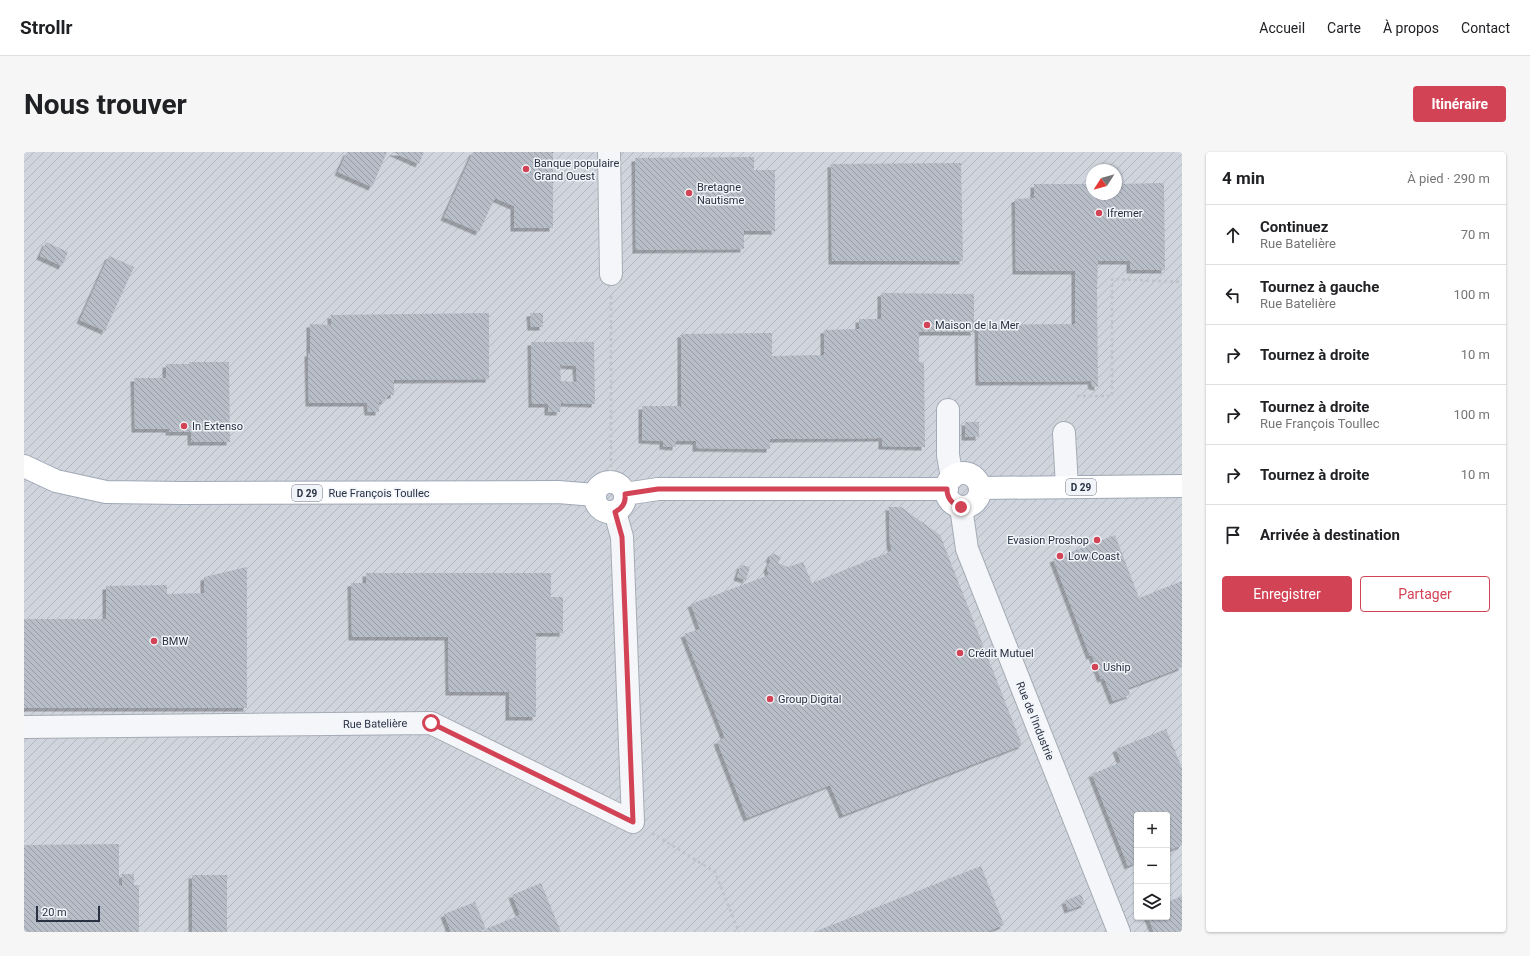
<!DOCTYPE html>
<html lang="fr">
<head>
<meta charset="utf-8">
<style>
  :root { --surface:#fff; --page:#f6f6f6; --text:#202124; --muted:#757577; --line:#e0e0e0; --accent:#d34356 }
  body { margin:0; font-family:Roboto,sans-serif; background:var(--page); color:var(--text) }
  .controls { position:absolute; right:12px; bottom:12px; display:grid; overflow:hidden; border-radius:4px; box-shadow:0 1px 3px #0004 }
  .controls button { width:36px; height:36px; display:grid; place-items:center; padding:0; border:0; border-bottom:1px solid var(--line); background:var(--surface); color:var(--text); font:20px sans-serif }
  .compass { position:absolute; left:1062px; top:12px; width:36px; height:36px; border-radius:50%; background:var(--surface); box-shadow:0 1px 3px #0004; rotate:234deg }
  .scale { position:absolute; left:12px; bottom:10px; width:64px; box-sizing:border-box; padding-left:4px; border:2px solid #293243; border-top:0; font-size:11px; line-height:14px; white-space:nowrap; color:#293243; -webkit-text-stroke:3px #f1f4f8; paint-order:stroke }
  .stop { position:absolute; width:12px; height:12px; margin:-9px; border:3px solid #d34356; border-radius:50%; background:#fff }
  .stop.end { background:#d34356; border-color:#fff; box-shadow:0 1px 4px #0008 }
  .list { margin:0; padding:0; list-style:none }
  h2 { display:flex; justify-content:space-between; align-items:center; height:52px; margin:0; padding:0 16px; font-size:17px }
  h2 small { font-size:13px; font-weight:400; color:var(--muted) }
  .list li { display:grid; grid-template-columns:26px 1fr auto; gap:12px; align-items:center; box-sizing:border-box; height:60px; padding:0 16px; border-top:1px solid var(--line) }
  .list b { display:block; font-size:15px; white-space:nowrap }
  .list p { margin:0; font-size:13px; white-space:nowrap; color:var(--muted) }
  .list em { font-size:13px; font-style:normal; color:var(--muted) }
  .actions { display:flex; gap:8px; padding:12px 16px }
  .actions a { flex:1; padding:9px 0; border:1px solid var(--accent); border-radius:4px; text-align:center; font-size:14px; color:var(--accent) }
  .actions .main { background:var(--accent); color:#fff }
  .icon { flex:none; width:22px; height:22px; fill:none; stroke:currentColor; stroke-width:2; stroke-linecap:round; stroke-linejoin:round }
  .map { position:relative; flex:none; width:1158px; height:780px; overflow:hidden; border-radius:4px }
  header { display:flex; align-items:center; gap:24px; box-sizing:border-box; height:56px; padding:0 20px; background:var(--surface); border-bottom:1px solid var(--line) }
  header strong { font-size:19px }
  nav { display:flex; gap:22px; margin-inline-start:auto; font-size:14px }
  .intro { display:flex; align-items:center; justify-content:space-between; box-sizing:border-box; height:96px; padding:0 24px }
  h1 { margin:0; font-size:28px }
  .button { padding:10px 18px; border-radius:4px; background:var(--accent); color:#fff; font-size:14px; font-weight:700 }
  main { display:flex; gap:24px; padding:0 24px }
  aside { flex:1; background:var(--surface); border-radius:4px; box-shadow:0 1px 3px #0004 }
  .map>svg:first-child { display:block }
</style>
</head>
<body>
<header>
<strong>Strollr</strong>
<nav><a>Accueil</a><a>Carte</a><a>À propos</a><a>Contact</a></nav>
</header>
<div class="intro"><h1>Nous trouver</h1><a class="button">Itinéraire</a></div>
<main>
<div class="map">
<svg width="1158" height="780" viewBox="0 0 1158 780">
  <defs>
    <pattern id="industrial-furrows" width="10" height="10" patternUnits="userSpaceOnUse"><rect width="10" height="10" fill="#cfd4dd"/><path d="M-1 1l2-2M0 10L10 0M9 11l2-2" fill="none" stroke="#b2b6bf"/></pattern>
    <pattern id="building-back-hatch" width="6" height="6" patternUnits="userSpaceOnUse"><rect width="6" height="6" fill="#b8bec8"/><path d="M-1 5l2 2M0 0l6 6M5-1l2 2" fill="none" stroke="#969ba4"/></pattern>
    <filter id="shadow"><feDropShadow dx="-3.5" dy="3.5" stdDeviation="0" flood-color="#0004"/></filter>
  </defs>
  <rect width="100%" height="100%" fill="#e1e5ea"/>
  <path fill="url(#industrial-furrows)" fill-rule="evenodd" d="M0 0H1158V780H0ZM1068 18H1092V42H1068ZM1113 663H1143V765H1113Z"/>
  <path fill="url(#building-back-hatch)" fill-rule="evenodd" filter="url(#shadow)" d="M323 0H363L348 35 314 20Z
    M368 0H400L395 12Z
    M449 0H529V76H490V54L471 46 455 80 420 65Z
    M730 5V18H751V79H720V97L612 98 611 6Z
    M937 11 939 109H808L807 12Z
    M1140 31 1141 118H1106V109H1074L1073 138 1074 235 1068 234 1067 229 955 230 954 173 1051 172V119H992L991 47 1010 46V32H1068V42H1092V32Z
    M22 90 44 100 38 114 16 104Z
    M85 104 110 115 81 179 56 168Z
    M857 141 950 142V180H895V210H900L901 295 858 294V286L746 287V297L672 296V289H652V295L639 294V289L618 288V254H657V182L748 181V204L800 203V178L835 177V167H857Z
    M465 161V227L370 228V243H365L360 249 355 250V260H344L343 251H285L284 201H286V172L307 173V163Z
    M506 161H519V175H507Z
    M507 190H570L571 252 537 251 536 260H524V252H508ZM536 213 552 214 553 230 537 229Z
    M165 210H205L206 290H167V280H145V277H111L110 226H142V212H165Z
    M941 270H955V285H941Z
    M865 355H877L916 383 998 593 819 663 806 633 723 666 693 589 701 586 660 482 676 477 667 452 745 423 743 416 747 408 745 407 748 401 757 405 754 411 764 415 779 410 788 431 868 399 866 391Z
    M1091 383 1115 446 1158 429V515L1104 536 1106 543 1089 549 1080 526 1077 527 1068 503 1066 504 1029 407Z
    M717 413 726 415 722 428 713 425Z
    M223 415V556H0V467H82V434L143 433V442L180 441V425Z
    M342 421H527V445H539V481H512V565H485V540H425L424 485H328L327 431H342Z
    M1142 577 1158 616V693L1143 699V663H1113V710L1104 714 1068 622 1097 610 1092 597Z
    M95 692V733H98V722H110V733H115V780H0V693Z
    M957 714 980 773 962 780H790Z
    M168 723H203V780H168Z
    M517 731 537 780H463L462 777 496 763 488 743Z
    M1057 742 1061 752 1044 758 1041 749Z
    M1158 744V780H1130L1124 765H1143V750Z
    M451 750 462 777 454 780H427L420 762Z"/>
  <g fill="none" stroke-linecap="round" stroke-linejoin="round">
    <defs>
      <path id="minor" d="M585 0 587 122
        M924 258V303L928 326
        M1040 281 1043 335
        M937 355 943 397 1095 780
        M0 575 407 571 609 670 598 385 591 360"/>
      <path id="major" d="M0 314 32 329 82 340 158 341 534 340 571 343
        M922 338a17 17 0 1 1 34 0a17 17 0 1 1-34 0Z
        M571 345a15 15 0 1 1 30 0a15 15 0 1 1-30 0Z
        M956 336 1158 334
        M601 342 634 337H923"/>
    </defs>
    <use href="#minor" stroke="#a6acb5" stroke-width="24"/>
    <use href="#major" stroke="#a0a9b7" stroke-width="24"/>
    <path stroke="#bfc3ca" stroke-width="2.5" stroke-dasharray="3 3" stroke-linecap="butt" d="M1053 244H1088V127L1158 130
      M577 321H592
      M587 321V143
      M628 681 691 720 715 780"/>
    <use href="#minor" stroke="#f4f6f9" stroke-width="22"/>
    <use href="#major" stroke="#fff" stroke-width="22"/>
  </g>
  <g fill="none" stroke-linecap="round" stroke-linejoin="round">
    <path stroke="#d34356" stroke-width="5" d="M407 571 609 670 598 385 591 360C599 356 602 350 601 342L634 337H923C923 346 928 352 937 355"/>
  </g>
  <g fill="#d34356" stroke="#f1f4f8" stroke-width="1.5">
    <circle cx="502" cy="17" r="4"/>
    <circle cx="665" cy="41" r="4"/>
    <circle cx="1075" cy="61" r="4"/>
    <circle cx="903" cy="173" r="4"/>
    <circle cx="160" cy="274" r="4"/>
    <circle cx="1073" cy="388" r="4"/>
    <circle cx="1036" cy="404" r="4"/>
    <circle cx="130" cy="489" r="4"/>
    <circle cx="936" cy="501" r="4"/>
    <circle cx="1071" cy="515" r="4"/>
    <circle cx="746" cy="547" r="4"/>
  </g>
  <g text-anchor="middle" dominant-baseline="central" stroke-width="3" stroke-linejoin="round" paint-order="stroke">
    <g fill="#f1f4f8" stroke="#656c79" stroke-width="1">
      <rect x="1042" y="327" width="30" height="16" rx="3"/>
      <rect x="268" y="333" width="30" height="16" rx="3"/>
    </g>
    <g font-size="10" font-weight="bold" fill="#293243">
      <text x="1057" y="335">D 29</text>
      <text x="283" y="341">D 29</text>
    </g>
    <g font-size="11" fill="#293243" stroke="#f1f4f8" text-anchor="start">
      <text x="510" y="11">Banque populaire<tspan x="510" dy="13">Grand Ouest</tspan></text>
      <text x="673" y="35">Bretagne<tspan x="673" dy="13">Nautisme</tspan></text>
      <text x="1083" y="61">Ifremer</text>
      <text x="911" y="173">Maison de la Mer</text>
      <text x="168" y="274">In Extenso</text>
      <text x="1065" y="388" text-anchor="end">Evasion Proshop</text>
      <text x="1044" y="404">Low Coast</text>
      <text x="138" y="489">BMW</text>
      <text x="944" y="501">Crédit Mutuel</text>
      <text x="1079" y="515">Uship</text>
      <text x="754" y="547">Group Digital</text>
    </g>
    <g font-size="11" fill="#293243" stroke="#f1f4f8">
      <text x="355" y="341">Rue François Toullec</text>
      <text transform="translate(1011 569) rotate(68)">Rue de l'Industrie</text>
      <text transform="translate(351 572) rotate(-1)">Rue Batelière</text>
    </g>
  </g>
</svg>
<div class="controls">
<button>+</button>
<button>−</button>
<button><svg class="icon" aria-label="layers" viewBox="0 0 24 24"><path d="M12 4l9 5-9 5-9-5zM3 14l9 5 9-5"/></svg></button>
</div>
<svg class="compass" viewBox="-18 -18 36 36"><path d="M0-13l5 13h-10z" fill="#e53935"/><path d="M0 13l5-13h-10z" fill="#757577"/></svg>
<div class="scale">20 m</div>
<div class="stop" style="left:407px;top:571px"></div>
<div class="stop end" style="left:937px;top:355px"></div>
</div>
<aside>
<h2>4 min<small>À pied · 290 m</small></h2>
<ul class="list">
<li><svg class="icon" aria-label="ahead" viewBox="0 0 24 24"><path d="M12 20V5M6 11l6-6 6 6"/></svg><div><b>Continuez</b><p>Rue Batelière</p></div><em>70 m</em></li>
<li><svg class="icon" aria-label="left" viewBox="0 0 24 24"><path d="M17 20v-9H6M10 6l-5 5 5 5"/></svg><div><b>Tournez à gauche</b><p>Rue Batelière</p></div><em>100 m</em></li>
<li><svg class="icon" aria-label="right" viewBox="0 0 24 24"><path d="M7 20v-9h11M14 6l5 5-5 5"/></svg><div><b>Tournez à droite</b></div><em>10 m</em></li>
<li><svg class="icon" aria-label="right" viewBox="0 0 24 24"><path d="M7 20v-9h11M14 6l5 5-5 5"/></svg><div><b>Tournez à droite</b><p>Rue François Toullec</p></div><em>100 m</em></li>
<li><svg class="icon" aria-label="right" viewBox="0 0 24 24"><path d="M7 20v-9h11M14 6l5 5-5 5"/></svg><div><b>Tournez à droite</b></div><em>10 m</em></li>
<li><svg class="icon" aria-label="arrive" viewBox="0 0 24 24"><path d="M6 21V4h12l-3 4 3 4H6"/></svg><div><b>Arrivée à destination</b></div></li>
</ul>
<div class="actions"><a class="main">Enregistrer</a><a>Partager</a></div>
</aside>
</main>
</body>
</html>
